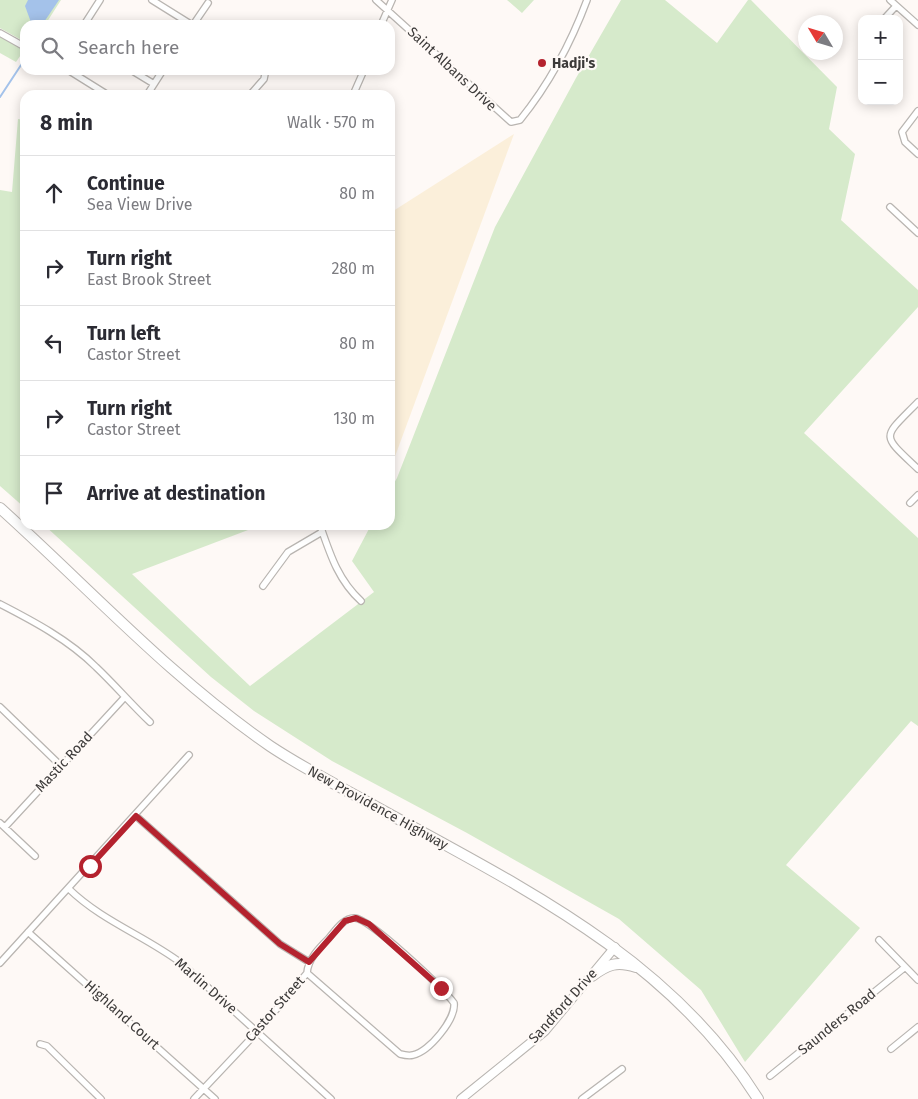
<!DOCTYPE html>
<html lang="en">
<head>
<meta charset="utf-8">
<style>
  :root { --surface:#fff; --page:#f7f7f7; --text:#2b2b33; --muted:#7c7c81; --line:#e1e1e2 }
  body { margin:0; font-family:"Fira Sans",sans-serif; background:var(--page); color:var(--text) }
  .controls { position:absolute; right:15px; top:15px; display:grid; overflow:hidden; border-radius:10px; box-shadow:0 2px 12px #0003 }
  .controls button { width:45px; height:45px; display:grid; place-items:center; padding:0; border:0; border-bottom:1px solid var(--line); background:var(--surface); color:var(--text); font:25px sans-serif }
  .compass { position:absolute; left:798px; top:15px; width:45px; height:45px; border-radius:50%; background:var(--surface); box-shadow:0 2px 12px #0003; rotate:308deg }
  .stop { position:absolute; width:15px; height:15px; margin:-11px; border:4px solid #b4222e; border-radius:50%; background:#fff }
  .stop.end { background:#b4222e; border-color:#fff; box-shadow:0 1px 5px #0008 }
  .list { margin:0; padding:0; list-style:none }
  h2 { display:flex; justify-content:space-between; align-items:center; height:65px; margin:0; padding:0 20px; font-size:21px }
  h2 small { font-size:16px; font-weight:400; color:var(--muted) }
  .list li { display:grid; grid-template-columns:32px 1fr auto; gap:15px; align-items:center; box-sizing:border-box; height:75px; padding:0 20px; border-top:1px solid var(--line) }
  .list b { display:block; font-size:19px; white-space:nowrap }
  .list p { margin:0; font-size:16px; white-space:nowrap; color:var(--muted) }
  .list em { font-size:16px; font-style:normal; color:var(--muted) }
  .icon { flex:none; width:28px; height:28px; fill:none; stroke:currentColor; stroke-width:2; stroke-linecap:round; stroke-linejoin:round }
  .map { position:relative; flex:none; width:918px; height:1099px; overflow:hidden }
  .search { position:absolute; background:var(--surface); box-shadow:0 2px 12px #0003; left:20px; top:20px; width:375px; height:55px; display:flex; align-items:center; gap:12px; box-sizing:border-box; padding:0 18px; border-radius:15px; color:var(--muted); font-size:19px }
  .panel { position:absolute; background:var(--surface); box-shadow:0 2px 12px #0003; left:20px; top:90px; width:375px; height:440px; border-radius:15px }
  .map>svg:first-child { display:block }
</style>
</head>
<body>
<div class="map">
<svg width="918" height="1099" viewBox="0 0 918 1099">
  <rect width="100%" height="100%" fill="#fef9f6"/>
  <path fill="#fbefda" d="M514 134 390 470V213Z"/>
  <path fill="#d6eacb" d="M0 0H61L45 25H25V42L0 28Z
    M507 0H534L522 13Z
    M621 0H665L717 43 748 0H751L837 87 829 129 855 154 841 220 918 290V307L804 433 918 538V726L911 721 786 865 860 928 745 1062 701 990 619 919 467 833 332 761 254 711 211 677 44 525H261L132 574 250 686 374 592 352 561 371 525H390V490L397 478 495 227 576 78Z
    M0 36 25 49 16 62 0 53Z
    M18 119 25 120V508L0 486V190L12 192Z"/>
  <path fill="#a4c2ea" d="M28 0H59L42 25H32L25 6Z"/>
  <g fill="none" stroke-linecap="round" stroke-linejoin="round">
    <path stroke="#a4c2ea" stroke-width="2" d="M0 97 25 59"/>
    <defs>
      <path id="minor" d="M152 0 192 25
        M376 0 511 122 520 120C549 84 571 43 587 0
        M890 0 918 25
        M884 19 896 6
        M84 25 100 0
        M193 25 208 3
        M381 25 392 0
        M0 33 25 47
        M68 70 108 95
        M131 70 154 84
        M147 95 163 70
        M250 95 264 79 265 74 263 70
        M353 95 364 70
        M918 111 902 132 905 142 918 154
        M890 207 918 233
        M918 402C882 439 880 433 918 469
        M910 503 918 495
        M320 525C330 554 338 580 361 601
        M263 586 288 552 322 532
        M0 604C33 621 69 640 96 667 115 685 131 704 150 722
        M0 707 61 766
        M136 816 280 944 309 962
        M0 823 35 856
        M5 827 124 698
        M69 889C102 921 145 936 181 963L331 1099
        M28 932 215 1099
        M879 940 918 980
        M0 963 189 755
        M40 1044 47 1046 101 1099
        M891 1049 918 1027
        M770 1076 904 968
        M194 1099 258 1031 307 973C308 959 319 948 329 938 335 931 344 917 355 918 370 919 443 988 454 1003 456 1019 429 1052 413 1055 409 1056 404 1055 400 1054L307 973
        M582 1099 622 1069"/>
      <path id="tertiary" d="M461 1099 545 1031 615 947"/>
      <path id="trunk" d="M0 508C89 588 171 678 270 746 303 768 337 785 371 804 515 884 668 955 758 1099
        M592 976C608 964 617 961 636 967"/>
    </defs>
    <use href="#minor" stroke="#b9b5b1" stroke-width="8"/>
    <use href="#tertiary" stroke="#b9b5b1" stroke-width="10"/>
    <use href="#trunk" stroke="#b9b5b1" stroke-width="12"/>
    <use href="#minor" stroke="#fff" stroke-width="5.5"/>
    <use href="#tertiary" stroke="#fff" stroke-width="8"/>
    <use href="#trunk" stroke="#fff" stroke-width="10"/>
  </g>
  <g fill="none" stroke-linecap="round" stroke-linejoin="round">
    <path stroke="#b4222e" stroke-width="6" d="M90 866 136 816 280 944 309 962 345 921 356 918 369 924 441 988"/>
  </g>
  <circle fill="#b4222e" stroke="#fef9f6" stroke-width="2" cx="542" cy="63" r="5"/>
  <g text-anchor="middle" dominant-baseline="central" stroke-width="4.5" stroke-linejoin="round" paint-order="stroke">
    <g font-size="14" font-weight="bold" fill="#3c3a39" stroke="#fef9f6" text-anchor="start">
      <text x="552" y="63">Hadji's</text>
    </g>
    <g font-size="14" fill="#3c3a39" stroke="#fef9f6">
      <text transform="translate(452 69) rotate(43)">Saint Albans Drive</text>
      <text transform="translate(64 762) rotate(-47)">Mastic Road</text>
      <text transform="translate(378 808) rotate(29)">New Providence Highway</text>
      <text transform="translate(206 986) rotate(41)">Marlin Drive</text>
      <text transform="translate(563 1006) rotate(-48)">Sandford Drive</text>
      <text transform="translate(275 1009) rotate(-49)">Castor Street</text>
      <text transform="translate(122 1015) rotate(42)">Highland Court</text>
      <text transform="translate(837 1022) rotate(-39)">Saunders Road</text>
    </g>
  </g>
</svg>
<div class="controls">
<button>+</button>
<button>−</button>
</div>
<svg class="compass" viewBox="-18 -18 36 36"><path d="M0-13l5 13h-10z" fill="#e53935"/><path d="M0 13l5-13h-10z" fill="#7c7c81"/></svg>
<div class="stop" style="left:90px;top:866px"></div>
<div class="stop end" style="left:441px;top:988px"></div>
<div class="search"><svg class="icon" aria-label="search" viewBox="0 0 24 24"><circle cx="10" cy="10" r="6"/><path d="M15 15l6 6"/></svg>Search here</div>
<section class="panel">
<h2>8 min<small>Walk · 570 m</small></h2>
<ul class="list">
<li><svg class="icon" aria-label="ahead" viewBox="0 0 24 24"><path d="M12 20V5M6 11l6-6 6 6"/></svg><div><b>Continue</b><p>Sea View Drive</p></div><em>80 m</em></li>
<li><svg class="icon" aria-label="right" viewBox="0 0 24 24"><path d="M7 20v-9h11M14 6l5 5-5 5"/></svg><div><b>Turn right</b><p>East Brook Street</p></div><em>280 m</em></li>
<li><svg class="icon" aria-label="left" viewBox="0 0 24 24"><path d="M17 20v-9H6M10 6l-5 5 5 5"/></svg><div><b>Turn left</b><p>Castor Street</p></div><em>80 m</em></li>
<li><svg class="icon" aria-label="right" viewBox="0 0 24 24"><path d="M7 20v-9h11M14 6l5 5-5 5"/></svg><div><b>Turn right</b><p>Castor Street</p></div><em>130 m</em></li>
<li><svg class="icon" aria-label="arrive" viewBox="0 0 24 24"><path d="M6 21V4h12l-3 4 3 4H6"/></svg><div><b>Arrive at destination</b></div></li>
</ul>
</section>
</div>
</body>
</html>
